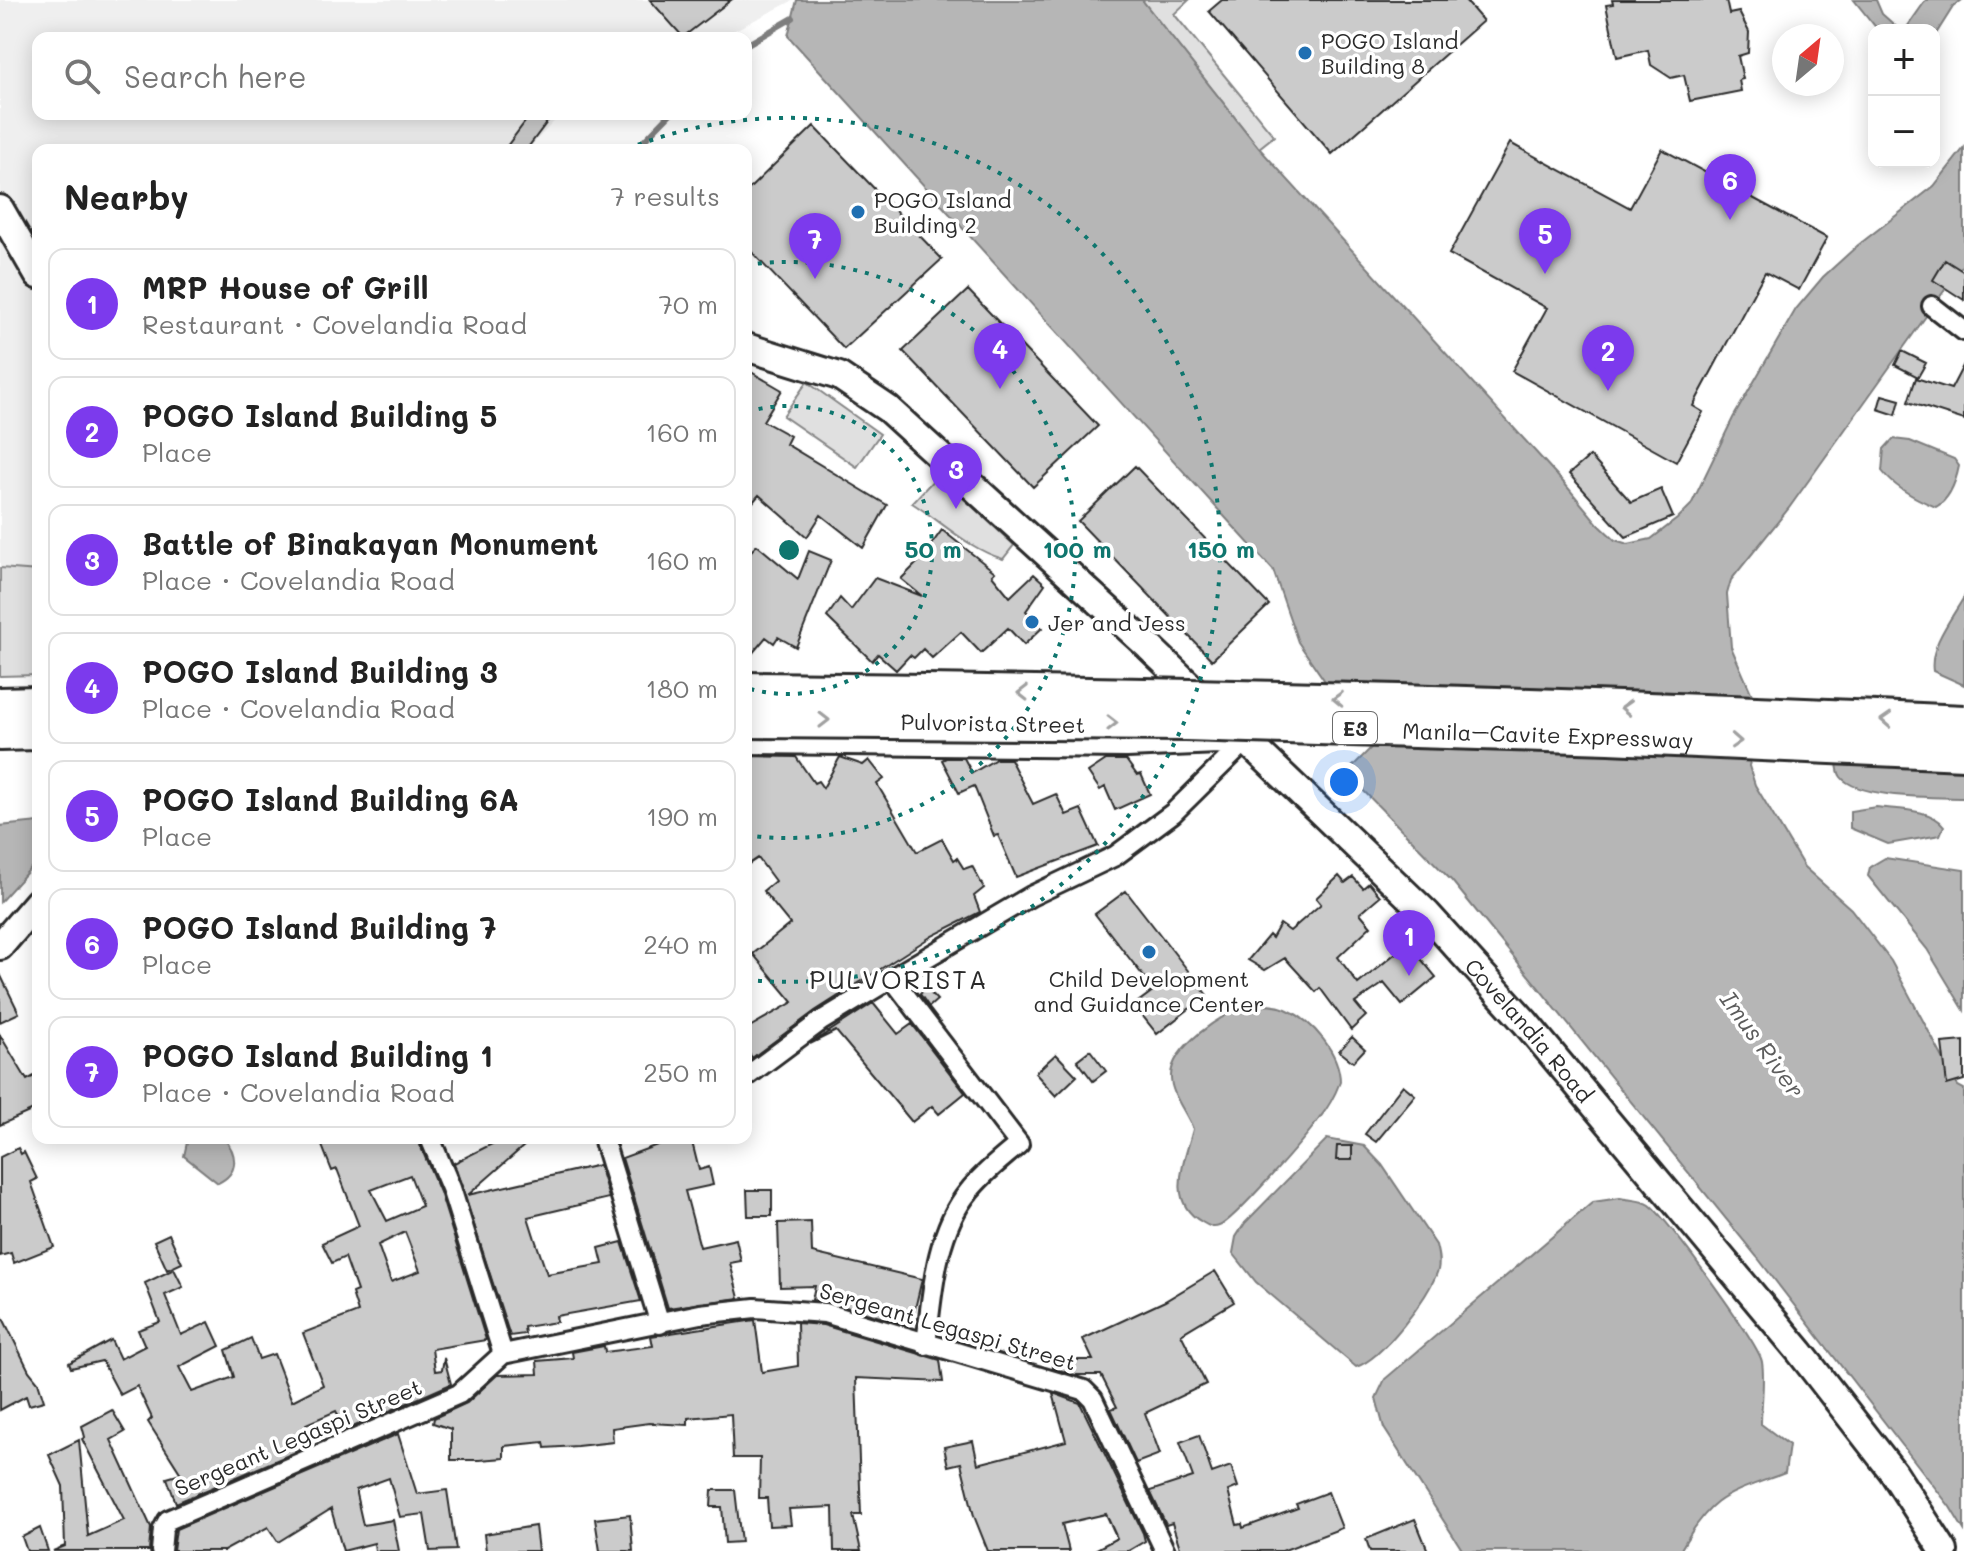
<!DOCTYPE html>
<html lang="en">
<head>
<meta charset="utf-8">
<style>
  :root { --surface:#fff; --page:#f6f6f6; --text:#222; --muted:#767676; --line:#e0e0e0; --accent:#7c3aed }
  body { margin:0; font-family:Mali,sans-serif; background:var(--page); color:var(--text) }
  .controls { position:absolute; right:24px; top:24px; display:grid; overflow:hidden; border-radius:16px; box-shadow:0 4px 20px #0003 }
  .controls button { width:72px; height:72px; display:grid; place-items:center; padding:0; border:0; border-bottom:2px solid var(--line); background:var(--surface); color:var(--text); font:40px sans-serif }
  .compass { position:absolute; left:1772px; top:24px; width:72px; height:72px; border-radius:50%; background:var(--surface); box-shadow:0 4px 20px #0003; rotate:29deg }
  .you { position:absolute; left:1344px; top:782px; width:28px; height:28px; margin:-20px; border:6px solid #fff; border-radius:50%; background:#1a73e8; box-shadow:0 0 0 12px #1a73e833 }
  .badge { display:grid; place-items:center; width:52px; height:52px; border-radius:50%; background:var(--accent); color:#fff; font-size:26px; font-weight:700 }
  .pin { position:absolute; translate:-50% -66px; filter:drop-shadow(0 2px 4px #0008) }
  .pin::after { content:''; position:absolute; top:42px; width:28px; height:24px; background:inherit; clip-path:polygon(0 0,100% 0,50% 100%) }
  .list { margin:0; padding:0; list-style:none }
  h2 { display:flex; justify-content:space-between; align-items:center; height:104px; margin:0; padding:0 32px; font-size:34px }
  h2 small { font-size:26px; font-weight:400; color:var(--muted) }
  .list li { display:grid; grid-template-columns:52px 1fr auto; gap:24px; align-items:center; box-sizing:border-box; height:112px; margin:0 16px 16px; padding:0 16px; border:2px solid var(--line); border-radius:16px }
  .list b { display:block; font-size:30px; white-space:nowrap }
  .list p { margin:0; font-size:26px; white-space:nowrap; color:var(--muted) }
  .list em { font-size:26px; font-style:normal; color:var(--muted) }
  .icon { flex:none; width:44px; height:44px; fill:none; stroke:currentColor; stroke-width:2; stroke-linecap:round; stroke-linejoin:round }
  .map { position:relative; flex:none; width:1964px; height:1551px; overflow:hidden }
  .search { position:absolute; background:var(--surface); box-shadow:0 4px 20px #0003; left:32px; top:32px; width:720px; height:88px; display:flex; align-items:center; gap:20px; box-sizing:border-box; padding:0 28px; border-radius:16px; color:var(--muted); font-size:30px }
  .panel { position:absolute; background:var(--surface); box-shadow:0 4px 20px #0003; left:32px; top:144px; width:720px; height:1000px; border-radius:16px }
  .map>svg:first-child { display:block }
</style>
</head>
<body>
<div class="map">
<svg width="1964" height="1551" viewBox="0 0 1964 1551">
  <rect width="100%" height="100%" fill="#fff"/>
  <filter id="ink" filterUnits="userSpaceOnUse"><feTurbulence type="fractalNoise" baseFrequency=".0125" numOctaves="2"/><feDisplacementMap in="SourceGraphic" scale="16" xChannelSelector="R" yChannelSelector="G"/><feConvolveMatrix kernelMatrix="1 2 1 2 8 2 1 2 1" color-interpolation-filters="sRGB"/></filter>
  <g filter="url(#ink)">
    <path fill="#efefef" d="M0 0H794L719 38H38V114H561L527 150H38V571L0 568Z"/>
    <path fill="#e0e0e0" stroke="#868686" stroke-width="2" d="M1142 0H1189L1174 14 1274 136 1259 148Z
      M807 382 880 434 857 467 783 416Z
      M938 475 1014 545 1003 559C969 549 942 522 912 503Z
      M0 568 38 571V675L0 676Z"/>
    <path fill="#b6b6b6" stroke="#7e7e7e" stroke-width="2" d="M797 0H1142L1259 148 1564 483 1598 524 1615 540 1628 544 1651 539 1677 519 1691 505 1733 418 1796 309 1823 277 1857 246 1934 186 1964 148V263L1789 508 1731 580 1727 594 1731 647 1756 704V735L1749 766 1755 785 1804 867 1851 909 1891 961 1958 1086 1964 1089V1530L1950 1507 1757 1257 1452 881 1346 773 1371 748 1298 642 1273 570 788 36Z
      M1854 0H1876L1882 14 1900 30H1878Z
      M1926 0H1962L1953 7 1934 37V30H1905Z
      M1893 439 1910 441 1954 459 1959 466C1956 481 1950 499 1936 507 1916 499 1895 488 1882 471L1884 449Z
      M1964 597V685L1933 671C1929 646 1952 618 1964 597Z
      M1964 746V798C1937 797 1858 799 1841 777 1836 770 1837 760 1838 753Z
      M1876 807C1897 810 1930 808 1944 826L1940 835 1888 844 1850 828V811Z
      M38 822V860L0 902V826Z
      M1885 858 1964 870V1010L1927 949 1868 876 1870 867Z
      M1248 1005C1260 1005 1274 1004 1286 1009 1313 1021 1340 1053 1340 1082 1335 1095 1328 1108 1319 1119 1307 1136 1234 1221 1219 1226 1212 1229 1207 1225 1202 1222 1165 1201 1185 1161 1193 1129 1187 1113 1170 1093 1171 1076 1171 1047 1223 1013 1248 1005Z
      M188 1138H224C238 1155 239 1173 218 1183L184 1156Z
      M1327 1139 1364 1146 1382 1165 1436 1245C1438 1253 1440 1261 1438 1270 1429 1297 1382 1359 1356 1367L1256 1282 1233 1253 1236 1237 1245 1223Z
      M1620 1198C1628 1200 1643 1200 1650 1205 1667 1218 1759 1344 1762 1362 1765 1381 1761 1405 1761 1424L1789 1445 1785 1473C1726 1495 1712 1494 1680 1551H1463L1384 1428 1376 1398 1385 1379 1593 1202Z"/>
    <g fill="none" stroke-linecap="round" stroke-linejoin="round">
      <path stroke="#7e7e7e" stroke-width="6" d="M746 45 793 18
        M635 150 670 114"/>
    </g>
    <path fill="#cbcbcb" stroke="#2b2b2b" stroke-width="2" fill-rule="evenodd" d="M650 0H731L683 37Z
      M1222 0H1465L1483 21 1332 154 1209 11Z
      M1612 0H1726L1729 14 1739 12 1749 32 1748 53 1738 56 1743 79 1739 80 1741 91 1690 101 1684 75 1671 78 1651 65 1648 50 1617 57 1606 5 1613 4Z
      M531 114H553L526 150H504Z
      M814 126 942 259 844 349 746 246V192Z
      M1510 143 1630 208 1662 149 1827 238 1799 290 1765 272 1693 406 1703 412 1676 462 1512 371 1547 308 1449 254Z
      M1945 260 1964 272V300L1933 280Z
      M968 290 1098 426 1033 487 903 351Z
      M1902 351 1926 363 1918 377 1895 365Z
      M1964 364V420L1908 402 1916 378 1951 389Z
      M746 369 782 390 763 421 790 436 786 444 887 505 863 548 821 515 807 537 759 495 746 510Z
      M1882 395 1900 400 1896 415 1878 409Z
      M1590 456 1631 502 1661 489 1673 517 1626 537 1569 474Z
      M1135 466 1269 605 1212 660 1078 521Z
      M942 530 995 572 992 575 1010 597 1034 574 1045 584 1026 611 1042 628 1024 645 1008 628 981 653 961 632 932 658 923 649 914 658 910 655 896 670 878 654 872 661 827 617 840 598 851 610 875 578 922 596 901 579 921 559Z
      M757 545 798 579 809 551 831 560 796 647 778 637 774 643 766 637 746 661V556Z
      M746 756 796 757 814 783 818 781 823 788 840 757 863 765 869 760 884 779 877 784 917 852 942 839 954 860 957 858 964 869 972 866 984 888 974 896 980 912 932 936 815 1011 752 1058 746 1048V1029L793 1002 753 954 790 924 763 891 775 881 758 858 746 866Z
      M946 758H964L972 773 996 759H1010L1033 804 1056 794 1066 815 1081 809 1098 846 1016 877 998 835 994 836 974 786 959 793 942 760Z
      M1106 760H1126L1137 775 1141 774 1150 794 1115 810 1105 787 1100 790 1088 772Z
      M1339 876 1345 883 1353 877 1363 888 1369 883 1380 896 1360 913 1371 926 1338 957 1358 984 1408 943 1436 977 1402 1005 1384 983 1355 1003 1366 1016 1351 1030 1320 988 1316 992 1285 958 1265 970 1248 960 1269 935 1272 938 1280 924 1290 931 1321 904 1316 898Z
      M1126 891 1207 995 1157 1034 1134 1005 1154 990 1095 914Z
      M0 974 19 1013 0 1022Z
      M926 988 937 1000 929 1007 920 994Z
      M873 1003 898 1034 912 1024 965 1093 939 1114 932 1106 912 1122 836 1031 810 1044Z
      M0 1035 27 1080 38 1074V1108L0 1125Z
      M1352 1037 1365 1049 1353 1062 1339 1051Z
      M1964 1041V1080L1947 1085 1942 1043Z
      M1090 1050 1106 1071 1093 1081 1077 1060Z
      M1056 1054 1077 1076 1056 1096 1035 1073Z
      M1403 1085 1415 1095 1376 1142 1365 1134Z
      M319 1138H417L440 1192 486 1340 432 1349 435 1371 442 1370 444 1358 451 1384 346 1430 336 1411 306 1424 312 1445 176 1503 167 1478 181 1474 148 1422 152 1418 137 1386 120 1395 102 1361 71 1368 69 1363 111 1340 120 1359 145 1346 138 1330 160 1322 145 1283 174 1269 183 1287 165 1295 181 1335 209 1322 220 1346 179 1367 192 1392 234 1377 226 1350 251 1338 259 1359 274 1354 292 1401 323 1385 303 1333 358 1312 352 1293 357 1291 345 1257 332 1263 322 1243 359 1226 337 1169 332 1171ZM410 1175 422 1206 387 1221 371 1190ZM405 1232 420 1271 391 1282 378 1245Z
      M489 1138H533L468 1195 599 1165 609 1198 528 1217 535 1239 547 1274 603 1264 599 1248 622 1242 641 1301 556 1316 557 1322 524 1327 525 1334 510 1336 454 1163 494 1143Z
      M668 1138H691L699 1170 709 1167 713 1185 685 1191 700 1247 736 1239 741 1261 730 1263 739 1298 668 1308 622 1158 668 1141Z
      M1337 1146H1352V1160H1336Z
      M18 1148 21 1154 24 1152 37 1179 31 1182 54 1247 14 1263 11 1253 0 1256V1157Z
      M747 1190H772V1216H748Z
      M811 1222 812 1253 922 1279 911 1326 828 1302 812 1300 815 1286 780 1287 778 1223Z
      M169 1234 182 1263 167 1270 154 1241Z
      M1215 1271 1234 1302 1181 1334 1206 1384 1145 1413 1160 1454 1136 1463 1111 1409 1117 1407 1101 1375H1075L1053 1368V1360H1093L1083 1339 1165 1301Z
      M0 1312 29 1371 38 1382 44 1401 29 1405 26 1396 0 1410Z
      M755 1320 762 1372 798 1366 797 1323 823 1325 940 1360 943 1382 856 1378 861 1515H853L861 1551H834L833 1507 789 1509 791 1525 769 1526 767 1498H759L760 1458H733L731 1414 688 1418V1425L649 1423 612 1428 613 1442 577 1446 545 1448 544 1442 504 1446V1458L479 1460H451V1429L433 1423 434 1418 467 1403 497 1375 538 1374 537 1361 573 1358 572 1352 604 1346 605 1352 653 1346 651 1336Z
      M1053 1393 1080 1403 1143 1533 1145 1541 1128 1551H1093L1117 1538 1106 1514 1062 1524 1069 1551H988L974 1516 961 1463 948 1466 944 1447 973 1441 978 1464 1066 1441Z
      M112 1410 125 1432 111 1440 151 1527 149 1551H53L65 1546 63 1486 49 1455 79 1440 88 1536 124 1520 82 1439 85 1437 82 1426Z
      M398 1434 417 1494 447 1490 456 1550 430 1551 424 1514 400 1517 389 1478 356 1490V1494L363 1525 393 1520 399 1551H375L374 1543 343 1551 331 1509 278 1542 268 1527 224 1551H173L176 1529Z
      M1199 1435 1212 1473 1231 1466 1238 1487 1228 1491 1237 1525 1242 1524 1243 1528 1298 1508 1296 1504 1328 1492 1342 1528 1282 1551H1181L1172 1523 1166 1525 1150 1491 1193 1477 1180 1442Z
      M712 1490H735L741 1542 725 1543 722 1507H711Z
      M630 1515 633 1551H600L595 1519Z
      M1415 1519 1428 1551H1370L1366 1539Z
      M535 1526 538 1551H486L484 1534Z
      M40 1528 48 1551H27L22 1537Z"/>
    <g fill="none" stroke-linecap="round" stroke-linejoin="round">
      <defs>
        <path id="minor" d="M1932 306 1964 331
          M746 744 1127 748 1218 744 1238 749
          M746 1077 821 1021 892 978
          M430 1138 451 1188 503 1354
          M603 1138 660 1324
          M926 1345C932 1295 935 1232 969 1191 983 1173 1002 1159 1019 1144L892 978 1031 896 1115 856 1173 813 1245 742
          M161 1551 163 1529 168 1520 459 1394 503 1354 700 1314 755 1308 825 1313 1084 1390 1093 1399 1165 1551"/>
        <g id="secondary">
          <path d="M0 209 38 275"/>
          <path id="s1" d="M746 347 839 376 888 409 1149 647 1427 914 1525 1022 1800 1352 1893 1472 1944 1551"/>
          <path d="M0 946 38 902"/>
        </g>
        <path id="motorway" d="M0 705 38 704
          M0 733 38 732"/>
      </defs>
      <use href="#minor" stroke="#2b2b2b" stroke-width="24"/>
      <use href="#secondary" stroke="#2b2b2b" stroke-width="32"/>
      <use href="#motorway" stroke="#2b2b2b" stroke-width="40"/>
      <use href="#minor" stroke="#fff" stroke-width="18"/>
      <use href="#secondary" stroke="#fff" stroke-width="26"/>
      <use href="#motorway" stroke="#fff" stroke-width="34"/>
      <defs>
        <g id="motorway-bridge">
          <path d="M746 690C1152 694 1558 704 1964 723"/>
          <path id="s2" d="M746 720 1186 723 1609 736 1964 752"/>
        </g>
      </defs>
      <use href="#motorway-bridge" stroke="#2b2b2b" stroke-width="40" stroke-linecap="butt"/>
      <use href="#motorway-bridge" stroke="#fff" stroke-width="34"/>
    </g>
    <defs><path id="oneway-chevron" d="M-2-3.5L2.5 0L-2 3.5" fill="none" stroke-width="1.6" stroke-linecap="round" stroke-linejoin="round" transform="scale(2)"/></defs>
    <g stroke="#a0a0a0">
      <use href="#oneway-chevron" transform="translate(1023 693) rotate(-179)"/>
      <use href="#oneway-chevron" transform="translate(1338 699) rotate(-178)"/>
      <use href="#oneway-chevron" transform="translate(1626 708) rotate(-177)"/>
      <use href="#oneway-chevron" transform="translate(824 720)"/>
      <use href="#oneway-chevron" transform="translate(1886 720) rotate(-177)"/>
      <use href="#oneway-chevron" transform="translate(1112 723)"/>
      <use href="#oneway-chevron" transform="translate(1736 741) rotate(3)"/>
    </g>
  </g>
  <g fill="none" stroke="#0f766e" stroke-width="4" stroke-dasharray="4 8">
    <path d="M747 412A144 144 0 1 1 747 688"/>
    <path d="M746 265A288 288 0 1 1 746 835"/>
    <path d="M627 149A432 432 0 1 1 748 980"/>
  </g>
  <g fill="#1f6fb2" stroke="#fff" stroke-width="3">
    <circle cx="1305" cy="53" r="8"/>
    <circle cx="858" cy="212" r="8"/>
    <circle cx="1032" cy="622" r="8"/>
    <circle cx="1149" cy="952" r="8"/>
  </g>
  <g text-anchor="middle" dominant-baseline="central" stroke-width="7" stroke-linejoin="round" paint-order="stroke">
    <rect fill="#fff" stroke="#6b6b6b" stroke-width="2" x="1333" y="712" width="44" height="32" rx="6"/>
    <g font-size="20" font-weight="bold" fill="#2b2b2b">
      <text x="1355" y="728">E3</text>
    </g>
    <g font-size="22" fill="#2b2b2b" stroke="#fff" text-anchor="start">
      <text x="1321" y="40">POGO Island<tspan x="1321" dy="25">Building 8</tspan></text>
      <text x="874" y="199">POGO Island<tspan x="874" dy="25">Building 2</tspan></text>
      <text x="1048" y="622">Jer and Jess</text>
      <text x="1149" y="978" text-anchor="middle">Child Development<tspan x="1149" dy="25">and Guidance Center</tspan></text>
    </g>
    <g font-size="22" fill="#2b2b2b" stroke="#fff">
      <text transform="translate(993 723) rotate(1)">Pulvorista Street</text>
      <text stroke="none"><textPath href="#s2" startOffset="802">Manila–Cavite Expressway</textPath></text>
      <text stroke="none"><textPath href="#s1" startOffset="1050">Covelandia Road</textPath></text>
      <text transform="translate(948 1326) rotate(16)">Sergeant Legaspi Street</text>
      <text transform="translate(298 1437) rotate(-23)">Sergeant Legaspi Street</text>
    </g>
    <g font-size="24" font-style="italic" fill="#5c5c5c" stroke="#fff">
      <text transform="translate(1763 1044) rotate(54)">Imus River</text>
    </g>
    <g font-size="26" letter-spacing="2" fill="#2b2b2b" stroke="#fff">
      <text x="899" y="979">PULVORISTA</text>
    </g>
  </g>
  <circle cx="789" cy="550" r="12" fill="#0f766e" stroke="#fff" stroke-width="4"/>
  <g font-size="24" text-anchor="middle" font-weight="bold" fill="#0f766e" stroke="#fff" stroke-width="7" stroke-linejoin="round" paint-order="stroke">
    <text x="933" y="558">50 m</text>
    <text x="1077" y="558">100 m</text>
    <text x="1221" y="558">150 m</text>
  </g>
</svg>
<div class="controls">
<button>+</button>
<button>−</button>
</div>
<svg class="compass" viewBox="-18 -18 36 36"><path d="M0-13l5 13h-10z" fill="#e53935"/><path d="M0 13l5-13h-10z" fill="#767676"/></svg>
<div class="you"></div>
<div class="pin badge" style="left:1409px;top:976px">1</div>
<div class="pin badge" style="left:1608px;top:391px">2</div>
<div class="pin badge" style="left:956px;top:509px">3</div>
<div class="pin badge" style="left:1000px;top:389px">4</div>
<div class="pin badge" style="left:1545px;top:274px">5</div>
<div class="pin badge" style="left:1730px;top:220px">6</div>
<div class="pin badge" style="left:815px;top:279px">7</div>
<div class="search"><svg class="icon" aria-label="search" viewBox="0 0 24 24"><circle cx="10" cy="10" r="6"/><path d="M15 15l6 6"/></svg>Search here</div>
<section class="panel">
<h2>Nearby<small>7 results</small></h2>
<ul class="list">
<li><span class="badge">1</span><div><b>MRP House of Grill</b><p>Restaurant · Covelandia Road</p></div><em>70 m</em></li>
<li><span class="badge">2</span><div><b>POGO Island Building 5</b><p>Place</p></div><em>160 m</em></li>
<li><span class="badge">3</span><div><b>Battle of Binakayan Monument</b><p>Place · Covelandia Road</p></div><em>160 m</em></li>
<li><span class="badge">4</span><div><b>POGO Island Building 3</b><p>Place · Covelandia Road</p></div><em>180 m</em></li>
<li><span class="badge">5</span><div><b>POGO Island Building 6A</b><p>Place</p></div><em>190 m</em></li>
<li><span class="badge">6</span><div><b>POGO Island Building 7</b><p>Place</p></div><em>240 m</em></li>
<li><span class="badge">7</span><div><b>POGO Island Building 1</b><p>Place · Covelandia Road</p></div><em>250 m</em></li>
</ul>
</section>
</div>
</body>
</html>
